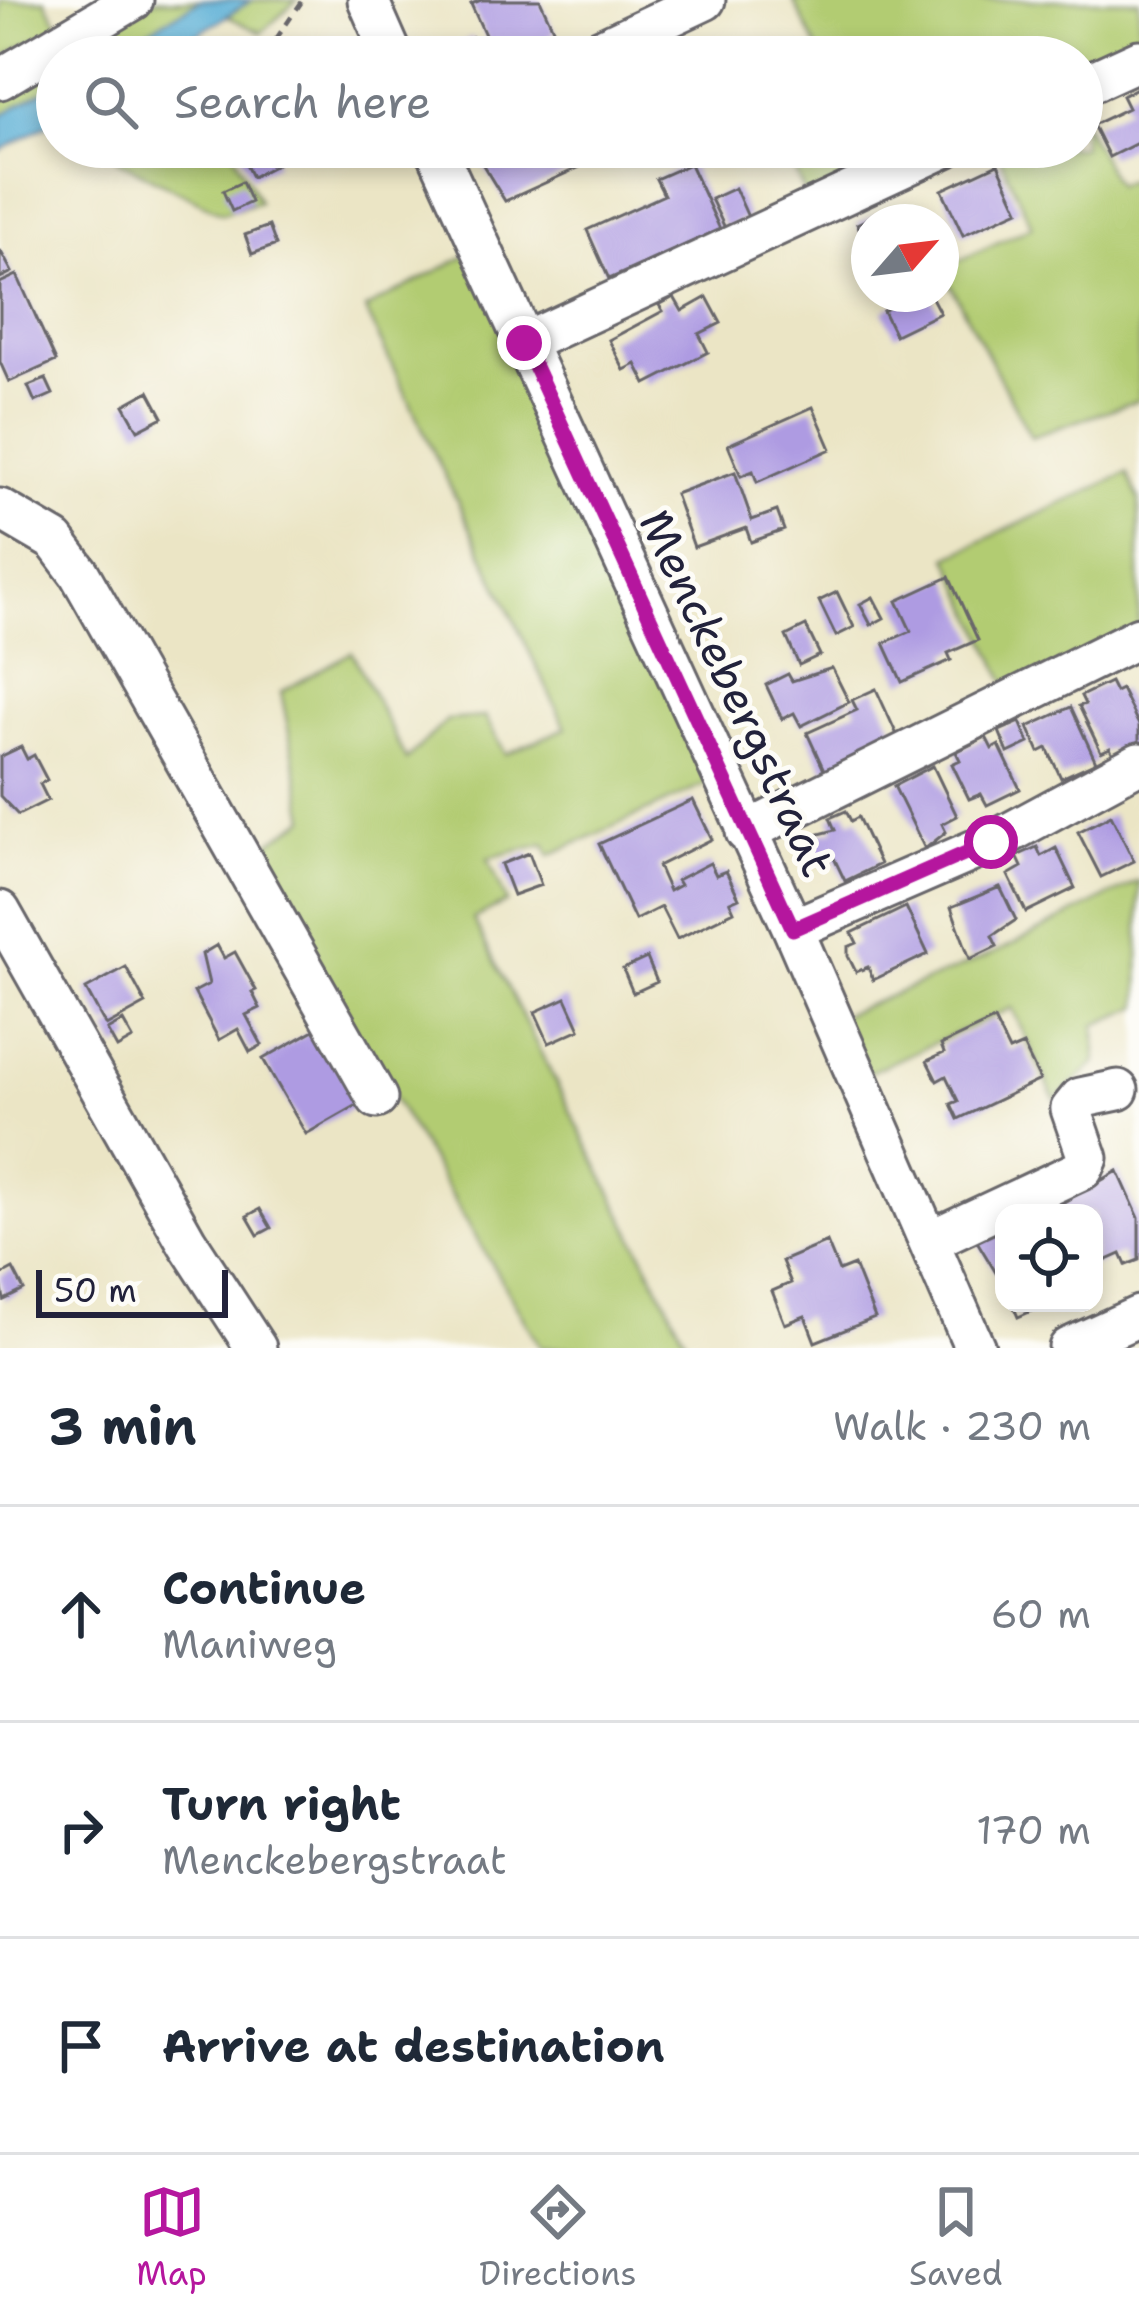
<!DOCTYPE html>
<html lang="en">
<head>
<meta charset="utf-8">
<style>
  :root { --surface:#fff; --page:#f2f2f3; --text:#1f2937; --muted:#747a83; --line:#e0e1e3; --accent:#b5179e }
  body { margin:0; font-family:"Shantell Sans",sans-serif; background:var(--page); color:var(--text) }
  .controls { position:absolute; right:36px; bottom:36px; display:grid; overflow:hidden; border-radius:24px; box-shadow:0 6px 18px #0003 }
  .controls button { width:108px; height:108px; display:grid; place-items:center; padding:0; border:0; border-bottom:3px solid var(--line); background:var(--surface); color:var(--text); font:60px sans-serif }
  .compass { position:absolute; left:851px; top:204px; width:108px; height:108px; border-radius:50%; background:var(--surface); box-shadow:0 6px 18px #0003; rotate:62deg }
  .scale { position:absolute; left:36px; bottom:30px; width:192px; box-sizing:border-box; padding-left:12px; border:6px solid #22223b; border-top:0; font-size:33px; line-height:42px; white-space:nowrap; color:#22223b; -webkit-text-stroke:9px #fdfcf7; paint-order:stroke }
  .stop { position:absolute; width:36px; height:36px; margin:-27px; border:9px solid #b5179e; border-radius:50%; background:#fff }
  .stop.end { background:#b5179e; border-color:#fff; box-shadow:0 3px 12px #0008 }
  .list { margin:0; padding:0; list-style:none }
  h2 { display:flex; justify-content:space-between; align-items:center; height:156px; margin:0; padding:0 48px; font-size:51px }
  h2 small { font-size:39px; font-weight:400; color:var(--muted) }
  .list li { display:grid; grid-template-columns:78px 1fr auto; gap:36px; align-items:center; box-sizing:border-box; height:216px; padding:0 48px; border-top:3px solid var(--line) }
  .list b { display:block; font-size:45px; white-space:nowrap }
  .list p { margin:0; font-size:39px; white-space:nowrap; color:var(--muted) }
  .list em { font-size:39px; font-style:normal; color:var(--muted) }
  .icon { flex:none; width:66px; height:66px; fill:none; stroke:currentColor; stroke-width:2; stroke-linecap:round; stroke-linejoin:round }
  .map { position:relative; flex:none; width:1139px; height:1348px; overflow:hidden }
  .search { position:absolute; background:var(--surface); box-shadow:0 6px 18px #0003; left:36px; right:36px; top:36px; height:132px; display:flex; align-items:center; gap:30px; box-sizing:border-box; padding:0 42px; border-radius:66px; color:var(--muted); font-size:45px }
  .sheet { height:804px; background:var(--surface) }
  nav { display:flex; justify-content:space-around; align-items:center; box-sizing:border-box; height:168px; border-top:3px solid var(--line); background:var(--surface); font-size:33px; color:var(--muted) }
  nav a { display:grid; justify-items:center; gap:6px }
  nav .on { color:var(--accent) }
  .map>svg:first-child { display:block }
</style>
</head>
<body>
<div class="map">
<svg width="1139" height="1348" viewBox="0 0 1139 1348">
  <rect width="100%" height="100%" fill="#fdfcf7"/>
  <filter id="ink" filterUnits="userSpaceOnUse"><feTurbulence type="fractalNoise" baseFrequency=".00833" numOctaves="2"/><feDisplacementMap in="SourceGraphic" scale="24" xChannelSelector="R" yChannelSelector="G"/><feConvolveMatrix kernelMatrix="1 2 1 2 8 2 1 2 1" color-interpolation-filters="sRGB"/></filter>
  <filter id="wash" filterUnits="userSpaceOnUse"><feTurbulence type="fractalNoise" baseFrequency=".004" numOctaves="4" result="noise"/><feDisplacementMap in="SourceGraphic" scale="48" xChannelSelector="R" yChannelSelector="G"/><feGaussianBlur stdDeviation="2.7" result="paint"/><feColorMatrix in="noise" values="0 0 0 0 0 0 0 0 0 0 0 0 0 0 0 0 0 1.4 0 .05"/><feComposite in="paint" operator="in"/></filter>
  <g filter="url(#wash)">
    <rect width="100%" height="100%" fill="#ebe5c5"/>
    <path fill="#b2cc72" stroke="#6a7756" stroke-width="3" d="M0 0H45L59 25 0 59Z
      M155 0H201L103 57H58Z
      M252 0H297L261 33 227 16Z
      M793 0H1139V48L1082 75V57H821Z
      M57 57V83L0 116V91Z
      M1082 120 1116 185 1139 176V400L1031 437 942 269 1032 226 995 147H1082Z
      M113 147H231L259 202 222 213 119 161Z
      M784 147H928L809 203Z
      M469 254 709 783 550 855 545 844 488 858 507 902 473 919 690 1348H541L251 855 306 818 281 692 352 652 406 760 447 720 485 717 506 754 566 728 365 309Z
      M1127 473 1139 500V629L1011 694 948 557Z
      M1139 881V1007L1096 1025V1063L1055 1100 1012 1008 863 1075 838 1017 991 955Z"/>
    <path fill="#59aed5" stroke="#3e6888" stroke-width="3" d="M201 0H252L162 57H103Z
      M57 83V119L0 151V116Z"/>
    <g id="blocks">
      <path fill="#ae9be2" d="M481 0H540L555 33 548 36 555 50 535 57 529 43 495 57 471 4Z
        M472 37 483 57H445L443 52Z
        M305 38 315 57H268Z
        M1139 87V142L1109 157 1093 125 1128 108 1122 96Z
        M237 147H287L272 154 277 164 252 177Z
        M472 147H624L505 201Z
        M690 164 720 229 609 279 587 230 664 195 656 179Z
        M998 164 1019 210 963 235 942 190Z
        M242 182 251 202 232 211 223 191Z
        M735 188 748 217 725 228 711 199Z
        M891 208 898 222H869V248L857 224Z
        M269 226 276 245 252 254 245 235Z
        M0 250 12 272 0 278Z
        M17 275 56 361 9 382 0 362V283Z
        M916 294H930L940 313 895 335 883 311Z
        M674 297 682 311 707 297 721 323 699 334 708 352 646 384 636 364 624 370 609 340 663 311 659 305Z
        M46 379 53 394 35 402 28 386Z
        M149 391 163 417 138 430 124 405Z
        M813 407 831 449 757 482 753 471 741 476 728 445Z
        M735 472 752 520 777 511 784 530 751 542 746 528 694 547 675 494Z
        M949 577 978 640 948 653 951 660 902 682 884 643 911 631 897 601Z
        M837 592 854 627 836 636 819 601Z
        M873 597 884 618 871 625 860 604Z
        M806 626 820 655 799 665 786 636Z
        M832 668 849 702 801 726 794 713 782 719 766 685 788 674 792 681Z
        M1110 682 1115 692 1121 689 1139 725V745L1115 759 1110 748 1101 752 1079 706 1085 704 1081 696Z
        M876 689 897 735 824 770 807 733 857 710 852 700Z
        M1071 707 1096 762 1061 778 1047 748 1039 752 1028 727Z
        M1020 722 1029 743 1008 753 999 731Z
        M986 737 992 749 999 745 1020 789 987 805 981 794 969 799 952 764 960 760 956 752Z
        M21 747 27 759 34 755 47 780 40 784 48 800 18 815 0 796V757Z
        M933 766 957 816 942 824 946 832 925 849 894 786Z
        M693 800 712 839 658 866 669 891 680 885 677 880 710 863 716 875 726 871 739 898 730 902 734 911 677 939 661 907 635 920 599 844Z
        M846 811 851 821 858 817 880 864 845 881 832 854 815 862 804 838 835 830 830 818Z
        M1111 815 1134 861 1101 877 1078 832Z
        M1037 847 1041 856 1056 848 1075 888 1026 912 1008 875 1022 867 1017 856Z
        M529 853 541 885 513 895 501 864Z
        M1000 887 1016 920 992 936 997 946 970 959 951 907Z
        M906 907 928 954 873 980 868 967 856 972 848 956V947L857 943 852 933Z
        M217 945 224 958 235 952 256 990 252 992 260 1008 246 1015 262 1045 250 1052 238 1029 219 1040 194 992 209 984 202 954Z
        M647 958 657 982 633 993 623 969Z
        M126 967 146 1004 106 1026 86 989Z
        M566 998 580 1029 549 1043 535 1012Z
        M994 1020 1009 1051 1023 1045 1040 1080 958 1119 951 1104 958 1101 946 1076 937 1081 927 1061 944 1053 941 1045Z
        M123 1021 133 1039 117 1048 107 1030Z
        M316 1029 359 1104 306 1134 263 1059Z
        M1118 1171 1139 1218V1260L1126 1265 1121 1254 1094 1266V1213H1060L1057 1206Z
        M260 1209 271 1228 258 1235 247 1216Z
        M1004 1225V1286L975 1238Z
        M827 1242 839 1271 854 1265 875 1318 815 1342 805 1316 785 1324 772 1291 791 1283 782 1261Z
        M13 1269 24 1290 4 1300 0 1276Z
        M1012 1303H1050L1018 1317Z"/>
    </g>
  </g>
  <g filter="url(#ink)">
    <use href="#blocks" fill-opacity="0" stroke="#68666b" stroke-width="3"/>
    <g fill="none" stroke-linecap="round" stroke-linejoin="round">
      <defs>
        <path id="minor" d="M368 0 393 57
          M584 57 705 0
          M0 79 133 0
          M1082 86 1139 60
          M435 147 793 929 975 1348
          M524 343 946 147
          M0 509 55 541 79 573 377 1098
          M746 832 1139 637
          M0 911 187 1242 256 1348
          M793 929 991 843 1139 763
          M929 1241 1083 1169 1088 1158 1071 1109 1080 1098 1118 1090
          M1069 1348 1139 1316"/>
      </defs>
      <use href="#minor" stroke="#68666b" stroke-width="45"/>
      <path stroke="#68666b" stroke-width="4.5" stroke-dasharray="9 9" stroke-linecap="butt" d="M276 39 303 0"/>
      <use href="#minor" stroke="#fff" stroke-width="39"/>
    </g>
  </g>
  <g fill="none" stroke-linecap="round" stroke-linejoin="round" filter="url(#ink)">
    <path stroke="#b5179e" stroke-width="15" d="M524 343 793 929 991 842"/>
  </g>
  <g text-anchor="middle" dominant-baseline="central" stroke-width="10" stroke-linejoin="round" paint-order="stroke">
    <g font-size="45" fill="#22223b" stroke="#fdfcf7">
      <text transform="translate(737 693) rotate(65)">Menckebergstraat</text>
    </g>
  </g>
</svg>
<div class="controls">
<button><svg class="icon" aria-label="locate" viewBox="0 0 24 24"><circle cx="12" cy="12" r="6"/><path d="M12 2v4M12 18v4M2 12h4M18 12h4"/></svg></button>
</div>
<svg class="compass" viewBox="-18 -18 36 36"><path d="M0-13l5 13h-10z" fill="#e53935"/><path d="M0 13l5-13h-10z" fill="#747a83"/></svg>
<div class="scale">50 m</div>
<div class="stop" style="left:991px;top:842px"></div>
<div class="stop end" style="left:524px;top:343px"></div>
<div class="search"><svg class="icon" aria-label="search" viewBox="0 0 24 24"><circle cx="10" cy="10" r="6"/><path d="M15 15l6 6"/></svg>Search here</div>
</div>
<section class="sheet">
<h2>3 min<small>Walk · 230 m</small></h2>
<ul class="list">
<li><svg class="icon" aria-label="ahead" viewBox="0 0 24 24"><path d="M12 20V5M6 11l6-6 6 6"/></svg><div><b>Continue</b><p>Maniweg</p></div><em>60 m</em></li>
<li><svg class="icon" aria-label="right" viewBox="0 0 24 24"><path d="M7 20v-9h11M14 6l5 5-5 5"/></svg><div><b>Turn right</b><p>Menckebergstraat</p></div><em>170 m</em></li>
<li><svg class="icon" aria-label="arrive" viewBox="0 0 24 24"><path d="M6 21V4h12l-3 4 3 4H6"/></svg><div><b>Arrive at destination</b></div></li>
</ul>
</section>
<nav>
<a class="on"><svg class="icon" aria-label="map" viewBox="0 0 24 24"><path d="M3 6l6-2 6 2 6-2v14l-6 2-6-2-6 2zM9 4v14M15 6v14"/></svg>Map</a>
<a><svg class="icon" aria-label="directions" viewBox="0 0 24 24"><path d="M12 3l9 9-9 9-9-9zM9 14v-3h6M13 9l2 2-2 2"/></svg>Directions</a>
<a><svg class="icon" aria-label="saved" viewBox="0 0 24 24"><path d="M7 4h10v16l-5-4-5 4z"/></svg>Saved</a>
</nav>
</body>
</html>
